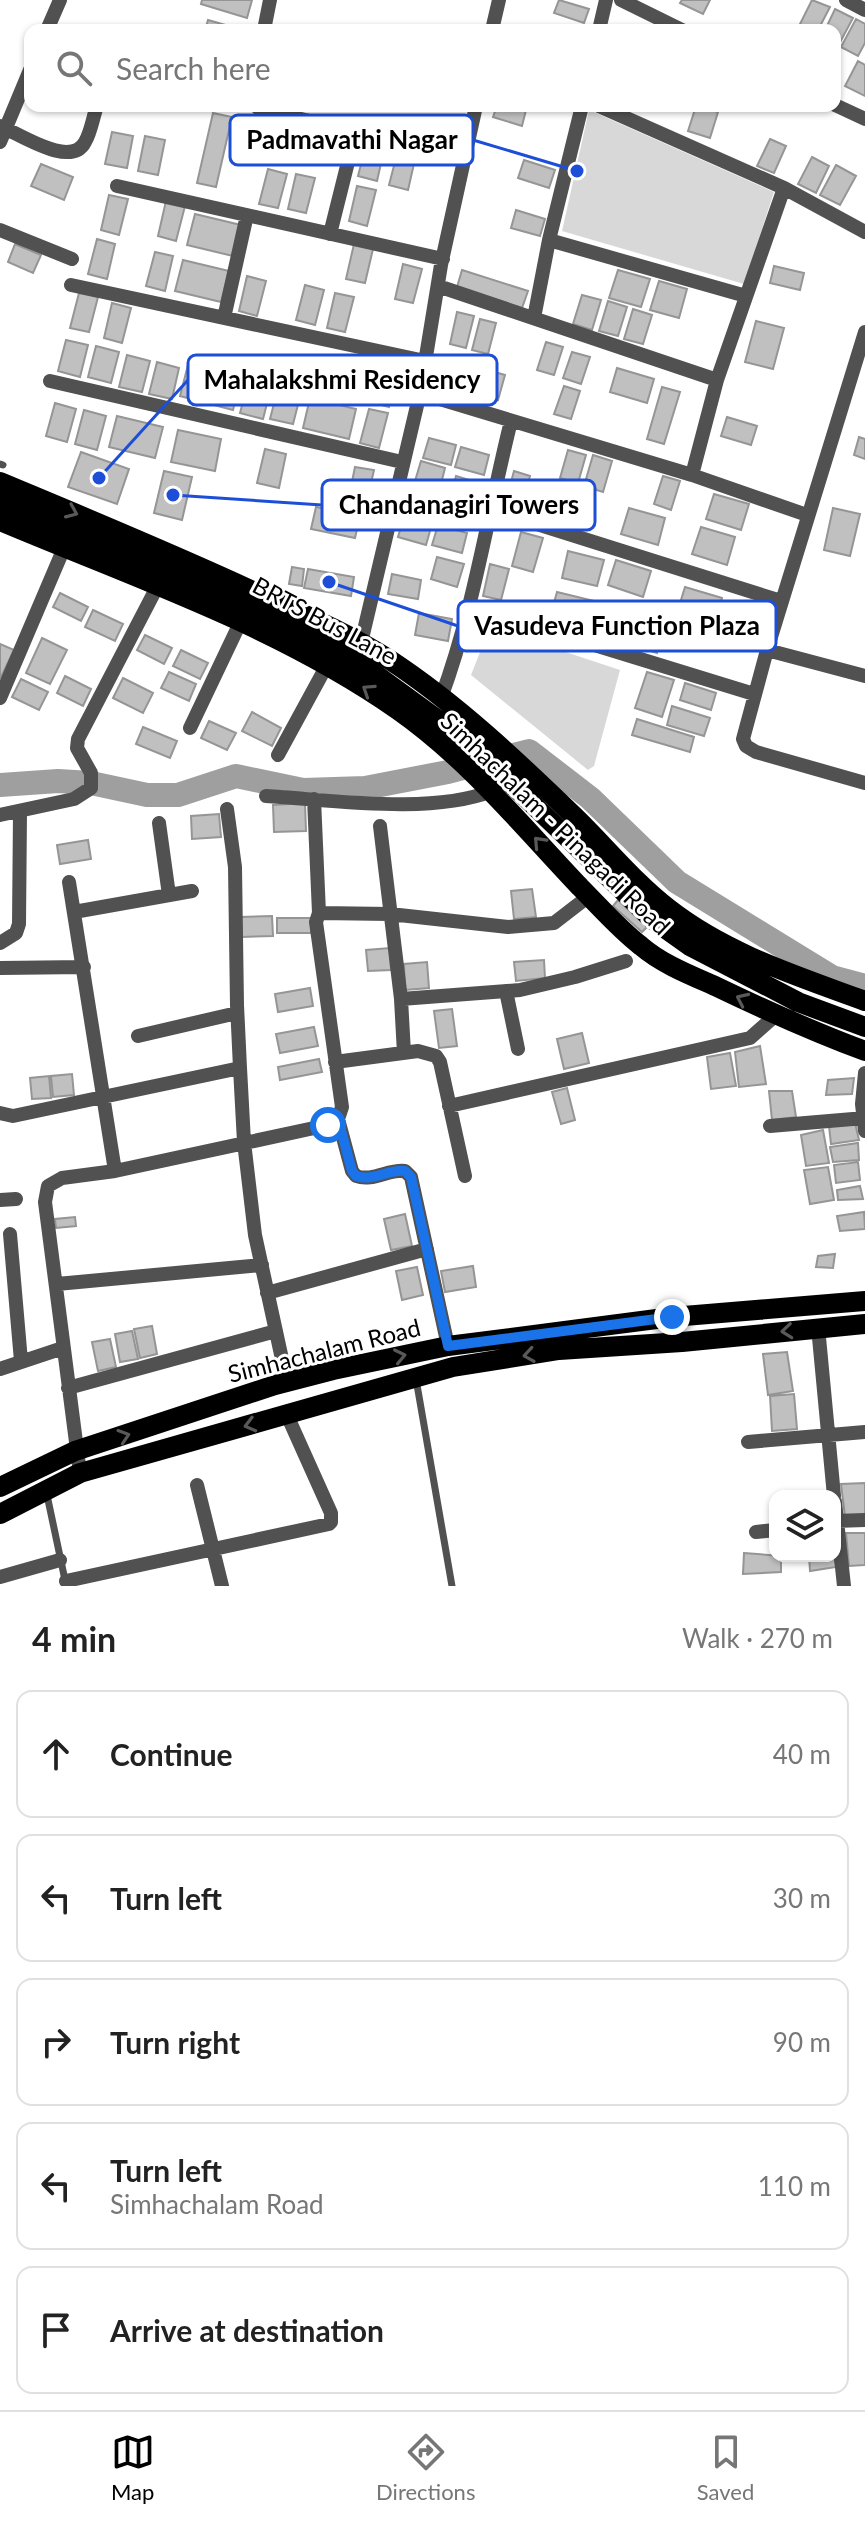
<!DOCTYPE html>
<html lang="en">
<head>
<meta charset="utf-8">
<style>
  :root { --surface:#fff; --page:#f6f6f6; --text:#222; --muted:#767676; --line:#e0e0e0; --accent:#000 }
  body { margin:0; font-family:Lato,sans-serif; background:var(--page); color:var(--text) }
  .controls { position:absolute; right:24px; bottom:24px; display:grid; overflow:hidden; border-radius:16px; box-shadow:0 2px 6px #0004 }
  .controls button { width:72px; height:72px; display:grid; place-items:center; padding:0; border:0; border-bottom:2px solid var(--line); background:var(--surface); color:var(--text); font:40px sans-serif }
  .stop { position:absolute; width:24px; height:24px; margin:-18px; border:6px solid #1a73e8; border-radius:50%; background:#fff }
  .stop.end { background:#1a73e8; border-color:#fff; box-shadow:0 2px 8px #0008 }
  .list { margin:0; padding:0; list-style:none }
  h2 { display:flex; justify-content:space-between; align-items:center; height:104px; margin:0; padding:0 32px; font-size:34px }
  h2 small { font-size:26px; font-weight:400; color:var(--muted) }
  .list li { display:grid; grid-template-columns:52px 1fr auto; gap:24px; align-items:center; box-sizing:border-box; height:128px; margin:0 16px 16px; padding:0 16px; border:2px solid var(--line); border-radius:16px }
  .list b { display:block; font-size:30px; white-space:nowrap }
  .list p { margin:0; font-size:26px; white-space:nowrap; color:var(--muted) }
  .list em { font-size:26px; font-style:normal; color:var(--muted) }
  .icon { flex:none; width:44px; height:44px; fill:none; stroke:currentColor; stroke-width:2; stroke-linecap:round; stroke-linejoin:round }
  .map { position:relative; flex:none; width:865px; height:1586px; overflow:hidden }
  .search { position:absolute; background:var(--surface); box-shadow:0 2px 6px #0004; left:24px; right:24px; top:24px; height:88px; display:flex; align-items:center; gap:20px; box-sizing:border-box; padding:0 28px; border-radius:16px; color:var(--muted); font-size:30px }
  .sheet { height:824px; background:var(--surface) }
  nav { display:flex; justify-content:space-around; align-items:center; box-sizing:border-box; height:112px; border-top:2px solid var(--line); background:var(--surface); font-size:22px; color:var(--muted) }
  nav a { display:grid; justify-items:center; gap:4px }
  nav .on { color:var(--accent) }
  .map>svg:first-child { display:block }
</style>
</head>
<body>
<div class="map">
<svg width="865" height="1586" viewBox="0 0 865 1586">
  <rect width="100%" height="100%" fill="#fff"/>
  <path fill="#d8d8d8" d="M589 110 774 192 744 284 562 231Z
    M490 627 620 670 594 766 588 770 471 675Z"/>
  <g fill="none" stroke-linecap="round" stroke-linejoin="round">
    <path stroke="#9f9f9f" stroke-width="24" d="M0 785 58 781 91 783 147 795H178L236 776 303 790 365 788 448 772 529 751 590 798 677 882 832 977 865 986"/>
  </g>
  <path fill="#c0c0c0" stroke="#959595" stroke-width="2" d="M202 0H252L247 18 201 4Z
    M559 0 589 9 584 23 554 13Z
    M682 0H710L703 14 680 3Z
    M812 0 830 7 818 30H807L799 26Z
    M835 9 853 18 838 46 835 44V30H825Z
    M856 19 865 24V43L858 56 841 47Z
    M208 20 243 30H205Z
    M858 61 865 65V96L845 86Z
    M497 106H527L522 126 493 117Z
    M696 106 718 112 710 138 688 131Z
    M213 113 232 117 216 187 197 183Z
    M112 132 133 136 127 168 105 164Z
    M145 136 165 140 158 175 138 171Z
    M770 139 786 146 774 173 757 166Z
    M367 141 385 146 377 181 358 176Z
    M398 150 416 155 408 190 389 185Z
    M812 157 829 166 816 193 798 184Z
    M524 160 555 170 549 188 518 178Z
    M41 164 73 177 64 200 31 186Z
    M836 165 856 176 840 205 820 195Z
    M268 169 287 174 278 208 259 204Z
    M296 174 315 178 306 213 288 209Z
    M357 186 376 190 367 226 349 221Z
    M109 195 128 199 119 235 101 230Z
    M166 201 185 206 176 241 158 236Z
    M516 210 545 219 540 236 511 228Z
    M195 214 241 225 233 256 187 245Z
    M97 239 115 244 107 279 88 274Z
    M15 244 41 255 33 273 8 262Z
    M354 244 373 249 365 283 346 279Z
    M155 252 173 256 165 291 146 286Z
    M183 260 229 271 221 302 175 291Z
    M403 264 422 269 413 303 395 299Z
    M774 266 804 273 800 290 770 283Z
    M462 270 528 291 522 308 457 287Z
    M618 270 650 279 641 307 609 298Z
    M247 276 266 281 257 316 239 311Z
    M659 281 687 289 679 318 650 310Z
    M305 285 324 290 315 325 296 320Z
    M79 293 98 297 89 332 70 328Z
    M335 293 354 297 345 332 327 328Z
    M582 295 601 300 592 330 573 324Z
    M608 301 627 307 618 336 599 331Z
    M112 303 131 308 122 343 104 338Z
    M633 309 652 315 643 344 624 339Z
    M457 312 474 316 466 348 450 344Z
    M480 319 496 323 488 354 472 350Z
    M756 321 784 328 773 369 745 362Z
    M66 340 88 345 80 377 58 371Z
    M546 342 563 347 554 375 537 370Z
    M96 346 119 352 111 383 88 377Z
    M572 352 590 357 581 384 563 378Z
    M127 355 150 361 142 392 119 387Z
    M157 362 179 368 172 399 149 394Z
    M467 364 505 375 498 400 459 389Z
    M188 365 210 371 202 402 180 396Z
    M379 367 397 372 389 407 370 402Z
    M617 368 654 379 647 403 610 392Z
    M218 373 241 379 233 410 210 404Z
    M248 382 271 388 263 419 240 413Z
    M564 386 580 391 571 419 554 414Z
    M662 387 680 392 664 444 647 439Z
    M278 388 301 393 293 424 270 419Z
    M310 398 356 409 349 439 303 428Z
    M55 403 76 409 67 442 46 436Z
    M369 409 388 413 379 448 360 443Z
    M84 410 106 416 97 450 75 444Z
    M117 416 163 427 155 458 109 447Z
    M727 417 757 426 751 445 721 436Z
    M178 430 221 439 215 471 171 462Z
    M859 437 865 439V459L854 455Z
    M429 438 456 445 451 465 423 458Z
    M461 447 489 455 484 475 455 467Z
    M265 449 286 454 279 488 257 483Z
    M568 450 586 455 578 483 560 478Z
    M81 452 129 469 117 504 68 487Z
    M593 455 612 461 603 492 584 486Z
    M421 461 445 468 440 488 415 481Z
    M355 467 374 470 366 505 348 501Z
    M164 471 192 477 182 520 154 513Z
    M514 471 530 476 522 504 506 500Z
    M456 476 479 483 468 523 445 517Z
    M663 476 680 481 671 510 654 504Z
    M714 494 749 504 741 530 706 519Z
    M316 507 360 516 355 538 311 529Z
    M629 508 665 518 658 545 621 534Z
    M833 508 860 514 850 556 824 550Z
    M404 516 432 524 426 545 398 537Z
    M438 525 467 533 462 553 432 545Z
    M701 527 735 537 727 565 692 554Z
    M521 532 543 538 533 572 512 566Z
    M568 551 604 560 597 586 562 578Z
    M437 557 464 564 457 587 431 579Z
    M616 560 651 571 643 597 608 585Z
    M490 564 509 569 501 600 483 596Z
    M292 567 304 569 302 586 289 584Z
    M308 569 354 577 351 596 304 588Z
    M392 574 421 580 418 599 388 594Z
    M685 587 722 598 714 624 677 613Z
    M557 592 594 601 588 626 550 617Z
    M60 593 88 607 81 621 53 607Z
    M93 610 123 624 115 641 85 627Z
    M419 613 452 619 448 641 415 635Z
    M649 616 667 622 657 653 638 647Z
    M145 635 172 648 164 664 137 650Z
    M42 638 67 650 50 684 26 673Z
    M0 644 14 650 0 679Z
    M181 650 208 663 200 679 173 666Z
    M169 672 196 684 189 701 161 688Z
    M647 672 674 680 662 717 635 708Z
    M65 676 91 689 83 706 57 693Z
    M123 678 153 693 143 713 113 698Z
    M21 679 48 692 39 710 12 697Z
    M685 683 716 693 711 710 680 700Z
    M672 706 710 718 704 736 667 725Z
    M252 712 281 728 272 746 242 731Z
    M637 719 694 737 690 752 632 735Z
    M209 721 236 733 227 750 201 738Z
    M143 727 177 741 170 758 136 744Z
    M305 803 306 831 274 832 273 805Z
    M219 814 221 837 192 839 191 816Z
    M88 840 91 859 60 864 57 845Z
    M532 889 536 917 514 919 511 891Z
    M618 900 647 927 642 932 613 906Z
    M272 916 273 936 242 937 241 917Z
    M277 918H311V933H277Z
    M390 948 391 970 368 971 366 950Z
    M544 960 545 978 516 981 514 962Z
    M427 962 429 988 405 990 404 964Z
    M310 988 313 1006 278 1012 275 994Z
    M452 1009 457 1046 439 1048 434 1011Z
    M314 1027 318 1046 280 1053 276 1034Z
    M582 1033 589 1063 564 1069 557 1039Z
    M760 1046 766 1084 739 1087 735 1052Z
    M730 1053 736 1086 711 1089 707 1057Z
    M319 1059 322 1072 280 1080 278 1067Z
    M72 1074 74 1095 53 1097 51 1076Z
    M49 1076 51 1098 32 1099 30 1078Z
    M854 1078 852 1094 826 1095 828 1080Z
    M567 1088 575 1120 561 1124 552 1092Z
    M769 1091H792L796 1117 772 1120Z
    M855 1123 859 1140 831 1144 829 1126Z
    M823 1130 829 1163 806 1166 801 1135Z
    M858 1143 859 1160 833 1162 830 1147Z
    M858 1162 860 1180 836 1183 834 1165Z
    M828 1167 834 1200 810 1204 804 1170Z
    M860 1186 863 1199 838 1200 837 1190Z
    M864 1212 865 1229 840 1231 837 1216Z
    M405 1214 412 1246 391 1250 384 1219Z
    M75 1217 76 1226 56 1228 55 1219Z
    M835 1254 833 1268 816 1267 818 1256Z
    M473 1266 476 1287 445 1292 441 1271Z
    M417 1267 423 1295 402 1300 396 1271Z
    M152 1326 157 1354 140 1358 134 1329Z
    M132 1331 138 1359 120 1362 115 1334Z
    M110 1339 116 1367 98 1371 92 1342Z
    M787 1352 793 1391 768 1395 763 1354Z
    M794 1394 797 1429 772 1431 770 1396Z
    M865 1483V1516L845 1517 841 1484Z
    M846 1533H865V1565L849 1566Z
    M744 1553 781 1556V1572L743 1574Z
    M809 1556H834L836 1567 810 1571Z"/>
  <g fill="none" stroke-linecap="round" stroke-linejoin="round">
    <path stroke="#515151" stroke-width="7" d="M0 464 3 465
      M416 1379 452 1586
      M47 1495 65 1580"/>
    <path stroke="#515151" stroke-width="14" d="M621 0 682 30
      M846 0 865 10
      M47 30 60 0
      M264 30 270 0
      M492 30 499 0
      M599 30 606 0
      M835 105 865 119
      M256 106 259 109 339 128 391 133 467 148
      M599 106 784 188 865 232
      M0 126C20 134 71 169 85 142 91 132 93 117 97 106
      M0 142 30 70
      M117 186 443 259
      M0 230 72 259
      M330 234 356 130
      M549 240 746 296
      M71 285 425 361
      M438 286 717 380
      M224 318 247 215
      M534 318 549 240 582 106
      M50 381 402 462
      M420 393 692 475 807 515
      M692 475 717 380 784 188
      M489 509 781 601
      M471 607 754 694
      M361 643 420 393 441 265 476 106
      M767 650 865 332
      M865 676 767 650 743 739 746 746 756 752 865 783
      M0 698 64 548
      M441 698C474 609 488 513 511 421
      M190 728 240 623
      M278 755 327 665
      M266 796C333 800 430 815 492 791
      M314 799 319 913
      M227 809 235 867 237 1005 240 1068
      M0 815 74 799 91 788V773L77 748 78 739 157 587
      M159 823 169 895
      M380 826 401 999 520 990 575 977 626 961
      M69 882 115 1171
      M74 912 192 891
      M0 943 16 933 19 924 20 812
      M0 968 84 967
      M506 991 518 1049
      M401 999 404 1053
      M138 1036 237 1013
      M335 1062 418 1051 436 1056 440 1062 465 1176
      M865 1073 862 1104 865 1131
      M449 1106 750 1038 776 1015
      M0 1113 13 1116 240 1068 244 1142 255 1235 287 1382
      M338 1119 352 1171 356 1176C373 1182 388 1169 405 1171L411 1177 448 1346
      M770 1126 865 1118
      M0 1200 16 1199
      M10 1234 21 1361
      M57 1284 262 1265
      M267 1293 427 1249
      M818 1327 834 1496
      M0 1369 63 1348
      M68 1388 276 1331
      M748 1442 865 1432
      M80 1473 45 1202 48 1186 62 1178 115 1171 328 1125 338 1119 342 1107 316 922 319 913 390 914 508 927 554 923 589 896
      M197 1485 222 1586
      M835 1502 844 1586
      M835 1521 865 1520
      M756 1532 775 1530
      M0 1577 60 1560
      M66 1581 329 1524 331 1522V1513L287 1415"/>
    <path stroke="#000" stroke-width="20" d="M0 482C86 518 171 553 255 592 301 613 348 633 390 660 457 704 517 761 574 816 606 847 634 882 669 909 727 954 797 976 865 1001
      M0 501 248 606 364 666 467 741 652 919 690 946 798 1002 865 1027
      M0 521C135 578 278 626 398 710 468 759 522 826 580 887 600 907 619 929 641 946 662 964 690 975 715 986 765 1010 814 1032 865 1051
      M0 1487 75 1451 275 1385 333 1370 448 1346 672 1317 865 1301
      M0 1514 80 1473 453 1367 559 1350 682 1342 865 1324"/>
  </g>
  <defs><path id="oneway-chevron" d="M-2-3.5L2.5 0L-2 3.5" fill="none" stroke-width="1.6" stroke-linecap="round" stroke-linejoin="round" transform="scale(2)"/></defs>
  <g stroke="#595959">
    <use href="#oneway-chevron" transform="translate(72 512) rotate(23)"/>
    <use href="#oneway-chevron" transform="translate(368 690) rotate(-147)"/>
    <use href="#oneway-chevron" transform="translate(539 842) rotate(-133)"/>
    <use href="#oneway-chevron" transform="translate(742 999) rotate(-155)"/>
    <use href="#oneway-chevron" transform="translate(787 1331) rotate(174)"/>
    <use href="#oneway-chevron" transform="translate(529 1355) rotate(171)"/>
    <use href="#oneway-chevron" transform="translate(400 1356) rotate(-12)"/>
    <use href="#oneway-chevron" transform="translate(250 1425) rotate(165)"/>
    <use href="#oneway-chevron" transform="translate(124 1436) rotate(-18)"/>
  </g>
  <g fill="none" stroke-linecap="round" stroke-linejoin="round">
    <path stroke="#1a73e8" stroke-width="10" d="M328 1125 338 1119 352 1171 356 1176C373 1182 388 1169 405 1171L411 1177 448 1346 672 1317"/>
  </g>
  <g text-anchor="middle" dominant-baseline="central" stroke-width="6" stroke-linejoin="round" paint-order="stroke">
    <g font-size="24" fill="#000" stroke="#fff">
      <text transform="translate(325 620) rotate(28)">BRTS Bus Lane</text>
      <text transform="translate(556 823) rotate(44)">Simhachalam - Pinagadi Road</text>
      <text transform="translate(324 1350) rotate(-14)">Simhachalam Road</text>
    </g>
  </g>
  <path fill="none" stroke="#1d4ed8" stroke-width="3" d="M577 171L473 140M99 478L188 380M173 495L322 505M329 582L458 626"/>
  <g fill="#1d4ed8" stroke="#fff" stroke-width="3">
    <circle cx="577" cy="171" r="8"/>
    <circle cx="99" cy="478" r="8"/>
    <circle cx="173" cy="495" r="8"/>
    <circle cx="329" cy="582" r="8"/>
  </g>
  <g fill="#fff" stroke="#1d4ed8" stroke-width="3">
    <rect x="230" y="115" width="243" height="50" rx="8"/>
    <rect x="188" y="355" width="309" height="50" rx="8"/>
    <rect x="322" y="480" width="273" height="50" rx="8"/>
    <rect x="458" y="601" width="318" height="50" rx="8"/>
  </g>
  <g font-size="26" text-anchor="middle" font-weight="bold" fill="#000">
    <text x="352" y="149">Padmavathi Nagar</text>
    <text x="342" y="389">Mahalakshmi Residency</text>
    <text x="459" y="514">Chandanagiri Towers</text>
    <text x="617" y="635">Vasudeva Function Plaza</text>
  </g>
</svg>
<div class="controls">
<button><svg class="icon" aria-label="layers" viewBox="0 0 24 24"><path d="M12 4l9 5-9 5-9-5zM3 14l9 5 9-5"/></svg></button>
</div>
<div class="stop" style="left:328px;top:1125px"></div>
<div class="stop end" style="left:672px;top:1317px"></div>
<div class="search"><svg class="icon" aria-label="search" viewBox="0 0 24 24"><circle cx="10" cy="10" r="6"/><path d="M15 15l6 6"/></svg>Search here</div>
</div>
<section class="sheet">
<h2>4 min<small>Walk · 270 m</small></h2>
<ul class="list">
<li><svg class="icon" aria-label="ahead" viewBox="0 0 24 24"><path d="M12 20V5M6 11l6-6 6 6"/></svg><div><b>Continue</b></div><em>40 m</em></li>
<li><svg class="icon" aria-label="left" viewBox="0 0 24 24"><path d="M17 20v-9H6M10 6l-5 5 5 5"/></svg><div><b>Turn left</b></div><em>30 m</em></li>
<li><svg class="icon" aria-label="right" viewBox="0 0 24 24"><path d="M7 20v-9h11M14 6l5 5-5 5"/></svg><div><b>Turn right</b></div><em>90 m</em></li>
<li><svg class="icon" aria-label="left" viewBox="0 0 24 24"><path d="M17 20v-9H6M10 6l-5 5 5 5"/></svg><div><b>Turn left</b><p>Simhachalam Road</p></div><em>110 m</em></li>
<li><svg class="icon" aria-label="arrive" viewBox="0 0 24 24"><path d="M6 21V4h12l-3 4 3 4H6"/></svg><div><b>Arrive at destination</b></div></li>
</ul>
</section>
<nav>
<a class="on"><svg class="icon" aria-label="map" viewBox="0 0 24 24"><path d="M3 6l6-2 6 2 6-2v14l-6 2-6-2-6 2zM9 4v14M15 6v14"/></svg>Map</a>
<a><svg class="icon" aria-label="directions" viewBox="0 0 24 24"><path d="M12 3l9 9-9 9-9-9zM9 14v-3h6M13 9l2 2-2 2"/></svg>Directions</a>
<a><svg class="icon" aria-label="saved" viewBox="0 0 24 24"><path d="M7 4h10v16l-5-4-5 4z"/></svg>Saved</a>
</nav>
</body>
</html>
